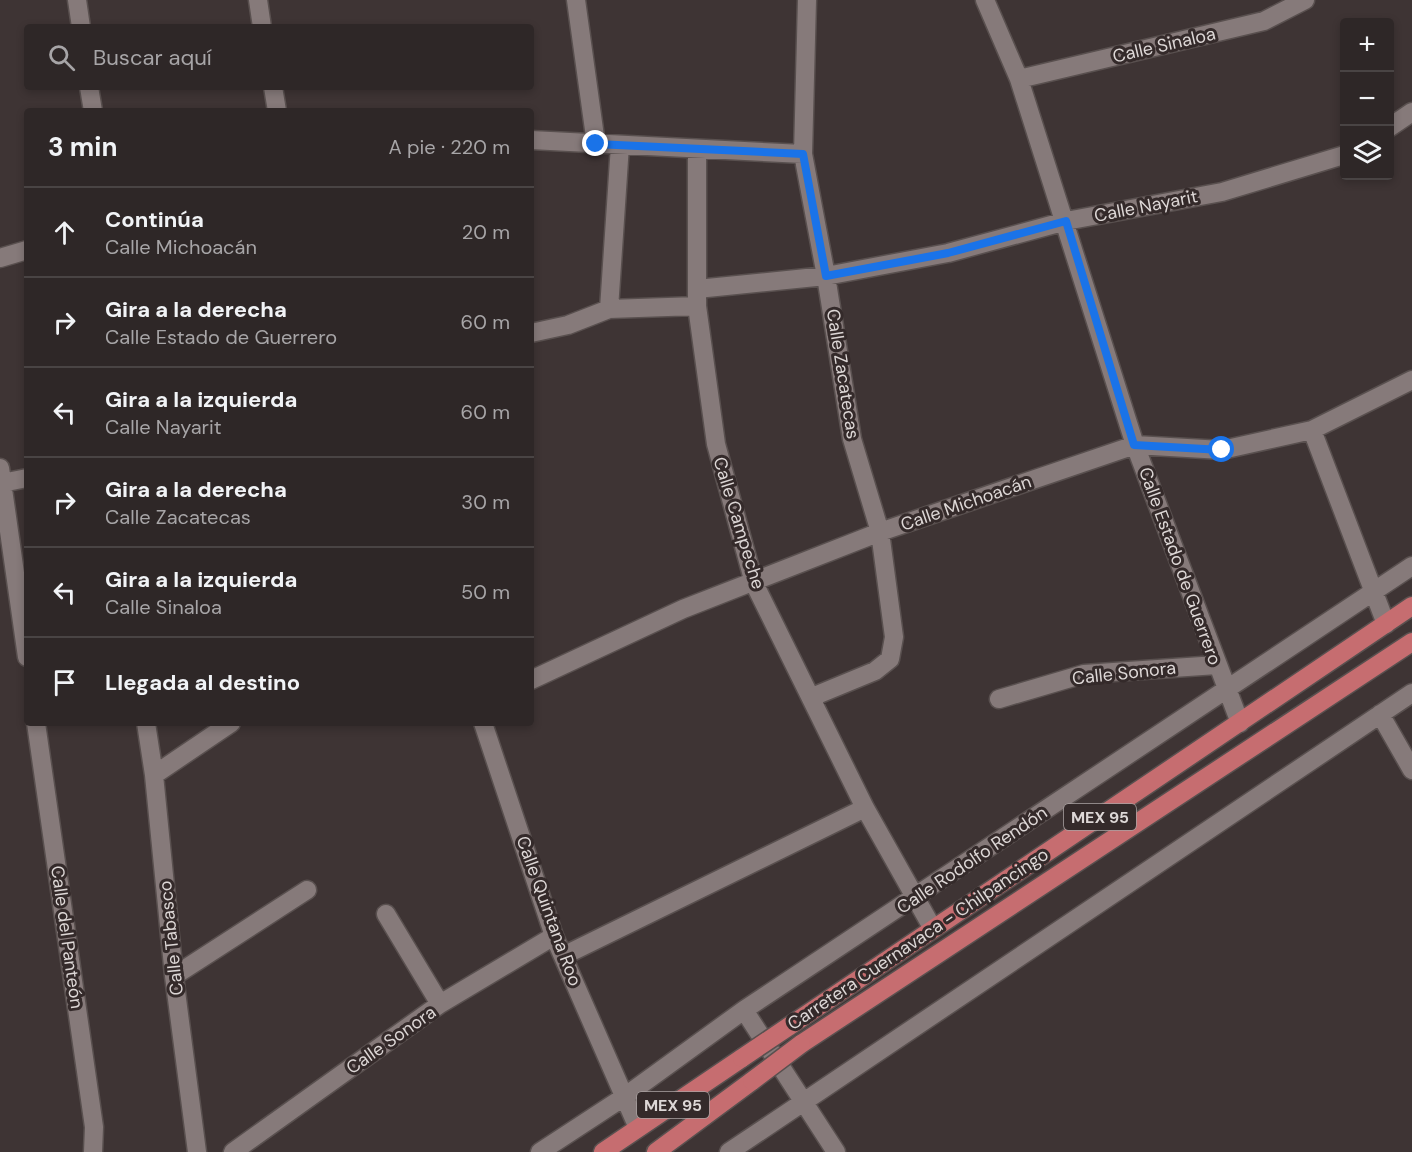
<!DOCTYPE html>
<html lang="es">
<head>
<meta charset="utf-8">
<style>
  :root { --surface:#2e2727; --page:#3a3333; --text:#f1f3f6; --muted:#a7a5a7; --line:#494444 }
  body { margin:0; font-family:"DM Sans",sans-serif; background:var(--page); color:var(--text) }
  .controls { position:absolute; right:18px; top:18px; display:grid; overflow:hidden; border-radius:6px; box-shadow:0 3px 9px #0003 }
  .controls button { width:54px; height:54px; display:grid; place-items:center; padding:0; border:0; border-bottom:2px solid var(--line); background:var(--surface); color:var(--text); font:30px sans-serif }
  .stop { position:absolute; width:18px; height:18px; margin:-14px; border:4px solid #1a73e8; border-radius:50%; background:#fff }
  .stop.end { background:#1a73e8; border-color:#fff; box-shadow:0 2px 6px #0008 }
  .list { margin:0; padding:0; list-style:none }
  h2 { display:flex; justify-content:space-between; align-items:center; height:78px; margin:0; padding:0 24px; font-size:26px }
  h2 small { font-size:20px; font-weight:400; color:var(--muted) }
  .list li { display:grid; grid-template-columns:39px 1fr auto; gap:18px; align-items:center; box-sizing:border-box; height:90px; padding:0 24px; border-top:2px solid var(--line) }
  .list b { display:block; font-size:22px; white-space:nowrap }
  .list p { margin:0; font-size:20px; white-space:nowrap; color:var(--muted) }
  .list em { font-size:20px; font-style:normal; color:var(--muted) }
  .icon { flex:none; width:33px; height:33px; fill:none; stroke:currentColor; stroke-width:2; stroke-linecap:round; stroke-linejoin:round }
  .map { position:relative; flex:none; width:1412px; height:1152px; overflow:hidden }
  .search { position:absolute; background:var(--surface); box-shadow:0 3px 9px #0003; left:24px; top:24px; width:510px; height:66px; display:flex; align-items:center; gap:15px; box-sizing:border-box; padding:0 21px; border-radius:6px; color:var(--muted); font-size:22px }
  .panel { position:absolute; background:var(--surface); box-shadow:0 3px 9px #0003; left:24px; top:108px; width:510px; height:618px; border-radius:6px }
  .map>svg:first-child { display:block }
</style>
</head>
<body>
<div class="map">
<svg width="1412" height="1152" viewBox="0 0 1412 1152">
  <rect width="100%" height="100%" fill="#3e3434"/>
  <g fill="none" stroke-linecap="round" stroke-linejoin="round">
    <defs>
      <path id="minor" d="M77 0 81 27
        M258 0 262 27
        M576 0 596 144
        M807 0 803 154 826 276 852 439 880 532 894 637 890 659 875 671 812 697
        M985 0 1019 79 1135 445 1240 723
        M1019 79 1264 21 1305 0
        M89 87 93 111
        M273 87 277 111
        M1390 127 1412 112
        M531 140 803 154
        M697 149V306L716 444 754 583 865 808 933 929
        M0 258 27 250
        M697 289 826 276 948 253 1066 221 1222 192 1344 155
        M609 309 620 145
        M531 333 568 325 609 309 697 306
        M1312 430 1386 624
        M0 468 27 657
        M2 483 27 478
        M531 680 683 609 880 532 1135 445 1222 450 1312 430 1412 380
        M999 699 1084 674 1217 665
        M1380 714 1412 770
        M36 723 94 1127 93 1152
        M146 723 154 775 174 976 197 1152
        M483 723 554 936 638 1128
        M154 775 231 723
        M386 914 440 1004
        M563 956 865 808
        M174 976 307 890
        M744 1010 836 1152
        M233 1152 440 1004 554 936
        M540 1152 624 1097 744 1010 1412 566
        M729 1152 1412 693"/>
      <path id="major" d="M788 1027 1412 606
        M801 1044 1412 642
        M603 1152 742 1058
        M656 1152 752 1081"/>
    </defs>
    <use href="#minor" stroke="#59504f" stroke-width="21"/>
    <use href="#major" stroke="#59504f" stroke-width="21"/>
    <use href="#minor" stroke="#867a7a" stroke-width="18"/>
    <use href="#major" stroke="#c66d70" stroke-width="18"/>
    <defs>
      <path id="major-bridge" d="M742 1058 788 1027
        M752 1081 801 1044"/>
    </defs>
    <use href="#major-bridge" stroke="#59504f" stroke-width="21" stroke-linecap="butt"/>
    <use href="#major-bridge" stroke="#c66d70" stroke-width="18"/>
  </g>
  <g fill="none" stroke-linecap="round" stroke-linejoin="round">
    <path stroke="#1a73e8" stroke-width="8" d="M596 144 803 154 826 276 948 253 1066 221 1134 445 1222 450"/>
  </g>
  <g text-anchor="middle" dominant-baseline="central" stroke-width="6" stroke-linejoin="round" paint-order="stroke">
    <g fill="#342a2a" stroke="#aaa3a2" stroke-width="1.5">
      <rect x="1064" y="804" width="72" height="26" rx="4.5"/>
      <rect x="637" y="1092" width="72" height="26" rx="4.5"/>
    </g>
    <g font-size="16" font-weight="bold" fill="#ddd7d6">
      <text x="1100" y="817">MEX 95</text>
      <text x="673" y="1105">MEX 95</text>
    </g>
    <g font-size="18" fill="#ddd7d6" stroke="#342a2a">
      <text transform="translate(1164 45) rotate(-13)">Calle Sinaloa</text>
      <text transform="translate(1146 206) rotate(-11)">Calle Nayarit</text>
      <text transform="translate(843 374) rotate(81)">Calle Zacatecas</text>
      <text transform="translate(966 503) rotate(-19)">Calle Michoacán</text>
      <text transform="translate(739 523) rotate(73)">Calle Campeche</text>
      <text transform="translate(1180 566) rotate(70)">Calle Estado de Guerrero</text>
      <text transform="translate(1124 673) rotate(-6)">Calle Sonora</text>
      <text transform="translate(972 860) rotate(-34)">Calle Rodolfo Rendón</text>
      <text transform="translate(549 911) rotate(70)">Calle Quintana Roo</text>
      <text transform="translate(67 937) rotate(82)">Calle del Panteón</text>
      <text transform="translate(171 938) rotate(-96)">Calle Tabasco</text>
      <text transform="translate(918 939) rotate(-34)">Carretera Cuernavaca - Chilpancingo</text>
      <text transform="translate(391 1040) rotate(-35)">Calle Sonora</text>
    </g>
  </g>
</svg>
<div class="controls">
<button>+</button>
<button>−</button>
<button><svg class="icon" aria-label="layers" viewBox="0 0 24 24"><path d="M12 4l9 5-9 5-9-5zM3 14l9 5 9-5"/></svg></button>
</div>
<div class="stop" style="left:1222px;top:450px"></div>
<div class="stop end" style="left:596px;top:144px"></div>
<div class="search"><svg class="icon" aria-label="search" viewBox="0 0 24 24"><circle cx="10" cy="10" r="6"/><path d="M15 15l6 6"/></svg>Buscar aquí</div>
<section class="panel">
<h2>3 min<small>A pie · 220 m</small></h2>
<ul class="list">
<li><svg class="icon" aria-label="ahead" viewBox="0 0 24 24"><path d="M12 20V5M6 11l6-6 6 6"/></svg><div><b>Continúa</b><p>Calle Michoacán</p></div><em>20 m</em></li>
<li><svg class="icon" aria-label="right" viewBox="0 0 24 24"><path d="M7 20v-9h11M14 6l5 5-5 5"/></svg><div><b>Gira a la derecha</b><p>Calle Estado de Guerrero</p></div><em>60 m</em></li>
<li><svg class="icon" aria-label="left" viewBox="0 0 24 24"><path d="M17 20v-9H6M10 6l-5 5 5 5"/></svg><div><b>Gira a la izquierda</b><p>Calle Nayarit</p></div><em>60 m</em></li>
<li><svg class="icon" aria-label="right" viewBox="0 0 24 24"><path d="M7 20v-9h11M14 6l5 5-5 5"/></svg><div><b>Gira a la derecha</b><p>Calle Zacatecas</p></div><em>30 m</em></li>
<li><svg class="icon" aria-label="left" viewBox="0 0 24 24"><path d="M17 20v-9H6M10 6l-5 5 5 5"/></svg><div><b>Gira a la izquierda</b><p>Calle Sinaloa</p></div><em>50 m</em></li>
<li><svg class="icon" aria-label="arrive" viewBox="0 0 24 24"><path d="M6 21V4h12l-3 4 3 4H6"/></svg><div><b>Llegada al destino</b></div></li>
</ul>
</section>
</div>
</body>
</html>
